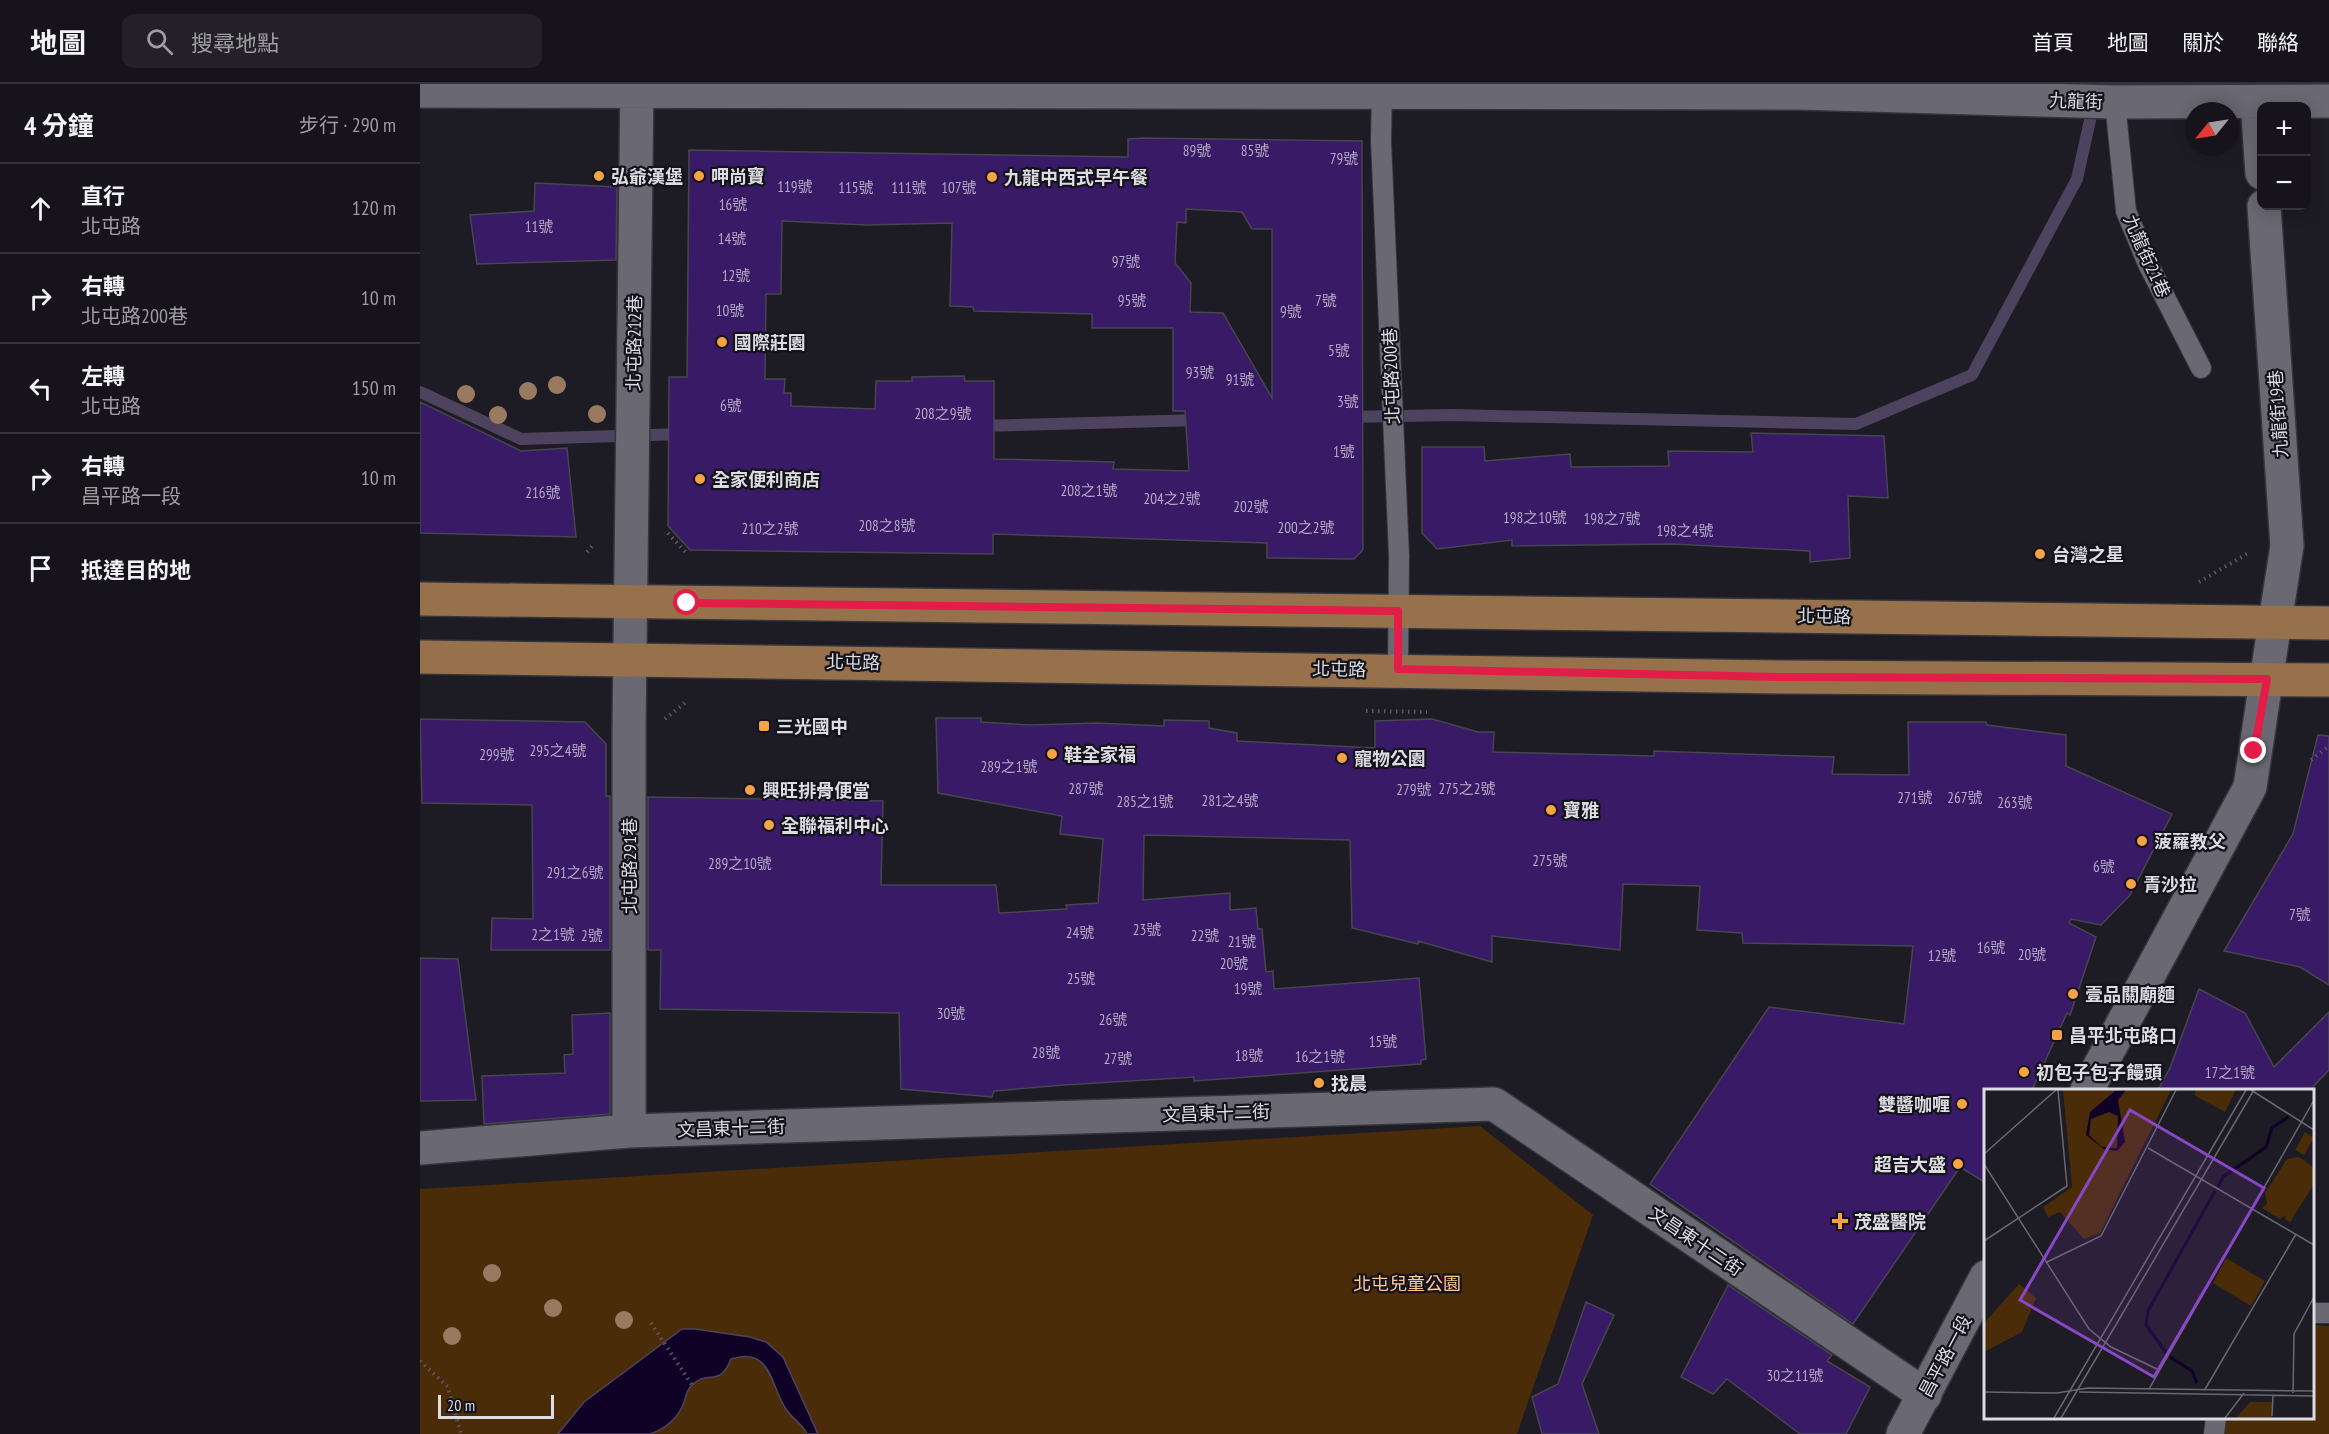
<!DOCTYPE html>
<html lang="zh-TW">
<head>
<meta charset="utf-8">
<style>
  :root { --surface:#16141a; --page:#232127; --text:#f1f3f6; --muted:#9e9ea2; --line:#353339 }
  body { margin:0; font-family:"PT Sans Narrow","Noto Sans TC",sans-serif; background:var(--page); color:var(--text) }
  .controls { position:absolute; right:18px; top:18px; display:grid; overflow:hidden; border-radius:12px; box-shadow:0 3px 15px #0003 }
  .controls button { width:54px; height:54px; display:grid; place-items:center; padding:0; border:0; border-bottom:2px solid var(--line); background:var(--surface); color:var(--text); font:30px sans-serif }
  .compass { position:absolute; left:1765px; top:18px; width:54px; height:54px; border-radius:50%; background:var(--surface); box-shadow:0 3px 15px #0003; rotate:240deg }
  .scale { position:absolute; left:18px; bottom:15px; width:116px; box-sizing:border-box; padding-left:6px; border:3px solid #dddce2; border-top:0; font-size:16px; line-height:21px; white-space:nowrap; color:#dddce2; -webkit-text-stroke:4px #14121a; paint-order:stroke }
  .stop { position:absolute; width:18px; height:18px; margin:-14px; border:4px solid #e11d48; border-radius:50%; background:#fff }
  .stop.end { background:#e11d48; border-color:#fff; box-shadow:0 2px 6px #0008 }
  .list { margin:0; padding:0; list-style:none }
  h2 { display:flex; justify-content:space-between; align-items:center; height:78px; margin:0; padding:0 24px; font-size:26px }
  h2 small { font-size:20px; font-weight:400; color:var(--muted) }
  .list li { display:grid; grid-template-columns:39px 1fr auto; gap:18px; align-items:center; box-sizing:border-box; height:90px; padding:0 24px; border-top:2px solid var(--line) }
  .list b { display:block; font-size:22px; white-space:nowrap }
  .list p { margin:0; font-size:20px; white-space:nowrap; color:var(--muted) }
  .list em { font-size:20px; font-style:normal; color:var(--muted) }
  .icon { flex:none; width:33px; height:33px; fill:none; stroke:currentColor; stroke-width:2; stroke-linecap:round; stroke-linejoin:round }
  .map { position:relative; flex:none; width:1909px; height:1350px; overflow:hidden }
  header { display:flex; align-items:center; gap:36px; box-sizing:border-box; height:84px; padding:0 30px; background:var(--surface); border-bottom:2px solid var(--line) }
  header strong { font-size:28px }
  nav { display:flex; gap:33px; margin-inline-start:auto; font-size:21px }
  .search { width:420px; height:54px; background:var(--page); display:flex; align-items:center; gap:15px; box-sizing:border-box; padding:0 21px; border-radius:12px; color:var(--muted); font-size:22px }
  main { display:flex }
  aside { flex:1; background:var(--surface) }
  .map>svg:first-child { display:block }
</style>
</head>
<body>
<header>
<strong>地圖</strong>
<div class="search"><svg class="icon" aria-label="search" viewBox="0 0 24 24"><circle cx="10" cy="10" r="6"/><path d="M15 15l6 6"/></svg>搜尋地點</div>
<nav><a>首頁</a><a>地圖</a><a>關於</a><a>聯絡</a></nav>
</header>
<main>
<aside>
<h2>4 分鐘<small>步行 · 290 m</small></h2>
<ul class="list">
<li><svg class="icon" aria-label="ahead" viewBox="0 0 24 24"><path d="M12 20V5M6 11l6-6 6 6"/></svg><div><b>直行</b><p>北屯路</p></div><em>120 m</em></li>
<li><svg class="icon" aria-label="right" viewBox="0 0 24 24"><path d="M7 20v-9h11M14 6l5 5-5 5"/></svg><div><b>右轉</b><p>北屯路200巷</p></div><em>10 m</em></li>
<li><svg class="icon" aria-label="left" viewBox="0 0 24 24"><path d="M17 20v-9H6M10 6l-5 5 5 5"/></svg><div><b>左轉</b><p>北屯路</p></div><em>150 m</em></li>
<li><svg class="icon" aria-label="right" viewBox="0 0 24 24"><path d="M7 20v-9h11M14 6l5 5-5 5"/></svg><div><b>右轉</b><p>昌平路一段</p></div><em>10 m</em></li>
<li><svg class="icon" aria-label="arrive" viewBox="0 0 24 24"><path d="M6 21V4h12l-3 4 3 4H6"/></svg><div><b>抵達目的地</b></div></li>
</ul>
</aside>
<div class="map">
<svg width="1909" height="1350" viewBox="0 0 1909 1350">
  <rect width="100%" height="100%" fill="#1d1b23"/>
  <path fill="#4a2c08" d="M1060 1042 1173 1131 1097 1350H0V1105Z
    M1893 1241 1909 1242V1350H1803L1805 1334H1892Z"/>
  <path fill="#100227" stroke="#4e435f" stroke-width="1.5" d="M262 1245H275L330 1253 346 1258 363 1273 398 1350H387C382 1339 372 1335 366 1325 350 1302 352 1262 311 1275 299 1305 288 1284 271 1302 265 1309 266 1315 262 1323 256 1336 243 1346 230 1350H138L164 1318Z"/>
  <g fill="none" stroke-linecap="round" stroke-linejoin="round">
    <path stroke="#4e435f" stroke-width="12" d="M0 308 101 355 264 350
      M927 333 1032 331 1436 340 1552 291 1657 95 1678 0
      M558 342 780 336"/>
  </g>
  <path fill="#391a67" stroke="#47454e" stroke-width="1.5" fill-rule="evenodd" d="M725 54 942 57 943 466 934 475 847 474V459L573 450V470L270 466 248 442 249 293H267L269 66 708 73V55ZM766 125 822 128 832 145H852V314L803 229 770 228 771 199 755 179 757 138 766 139ZM362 137 446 141 532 139 530 222 553 223 554 227 672 230V244H753V327H765L769 387 693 385 694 378 574 375V297H545L544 292 492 293V297H456L455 325 371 322V309H364L365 295H345L346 210H361Z
    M115 99 197 103 196 176 57 180 50 131 114 127Z
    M0 318 101 367 147 364 156 453 0 449Z
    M1331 349 1464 352 1468 414 1428 412 1430 474 1390 478V467L1253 460 1092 462V456L1017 465 1002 449V363H1064L1065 377 1150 370 1151 383 1249 382 1248 367 1333 368Z
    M516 634H561V638L610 641 676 639 744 642V636L789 637V644L817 649V657L955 664V637L1012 635 1058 648H1074L1073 668 1234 672V667L1414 673 1412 690 1489 691 1488 638H1566L1567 641 1646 651V682L1752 730 1710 811 1681 841 1651 835 1649 839 1676 853 1650 931 1647 929 1612 1006H1566V1099L1540 1083 1433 1240 1230 1100 1349 923 1484 940 1493 862 1323 859 1322 849 1277 846 1280 802 1203 800 1200 866 1072 852V878L998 857V860L932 844 930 756 724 751 723 816 810 809V826L836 824 838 845H842L846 888 853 887 854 905 999 894 1006 975 1001 976V980L774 997V993L644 1001 574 1007 572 1013 481 1005 479 929 240 925 241 866H228V713L463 717 461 801H576L579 829 647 825 646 821 678 819 683 755 640 750 642 732 518 709Z
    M0 635 165 638 186 660V712H190V866H71L72 834 113 835 112 721 2 719Z
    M1898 651 1909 652V901L1880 883 1804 867 1873 750Z
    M0 874 38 875 56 1016 0 1017Z
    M1779 905 1825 929 1854 983 1909 928V986L1890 1006H1738L1750 984Z
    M190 929V1030L64 1040 62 992 145 989 144 971 153 970 152 931Z
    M1308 1201 1412 1271 1407 1277 1450 1303 1426 1350H1380L1307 1295 1293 1310 1261 1293Z
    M1166 1218 1194 1231 1162 1300 1179 1350H1122L1112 1313 1138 1300Z"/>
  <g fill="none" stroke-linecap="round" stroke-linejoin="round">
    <defs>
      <path id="service" d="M962 0 961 57 979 472 978 585
        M1695 18 1706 127 1728 180 1781 284
        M1892 1229H1909
        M1794 1350 1796 1334"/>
      <path id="minor" d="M0 7 1378 9 1695 18 1909 17
        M1837 18 1842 89
        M1844 122 1867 462 1855 538
        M209 1047V644L217 0
        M0 1064 209 1047 1074 1020 1505 1311"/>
      <path id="tertiary" d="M1667 1006 1830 703 1855 538
        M1483 1350 1566 1193"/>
      <path id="primary" d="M0 515 1909 539
        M0 573 1363 593 1909 596"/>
    </defs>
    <use href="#service" stroke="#36353b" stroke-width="22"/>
    <use href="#minor" stroke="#36353b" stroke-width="36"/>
    <use href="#tertiary" stroke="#36353b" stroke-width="36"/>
    <use href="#primary" stroke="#36353b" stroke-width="36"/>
    <path stroke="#5a5860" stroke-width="4" stroke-dasharray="1.5 4.5" stroke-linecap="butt" d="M248 449 268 471
      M167 468 174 460
      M1779 498 1830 468
      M946 627 1007 628
      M245 635 266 618
      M1891 676 1909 662
      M231 1239 272 1301
      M0 1277 28 1303 41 1350"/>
    <use href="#service" stroke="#6a6872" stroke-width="20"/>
    <use href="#minor" stroke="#6a6872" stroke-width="33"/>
    <use href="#tertiary" stroke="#6a6872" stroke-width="33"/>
    <use href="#primary" stroke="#96714c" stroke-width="33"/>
  </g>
  <g fill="#997a60">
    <circle cx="137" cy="301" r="9"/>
    <circle cx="108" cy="307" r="9"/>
    <circle cx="46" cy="310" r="9"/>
    <circle cx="177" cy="330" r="9"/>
    <circle cx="78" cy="331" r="9"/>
    <circle cx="72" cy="1189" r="9"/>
    <circle cx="133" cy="1224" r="9"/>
    <circle cx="204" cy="1236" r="9"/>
    <circle cx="32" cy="1252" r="9"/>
  </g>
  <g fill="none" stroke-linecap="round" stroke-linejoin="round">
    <path stroke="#e11d48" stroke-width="8" d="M267 519 978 527V585L1363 593 1847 595 1834 667"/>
  </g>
  <g fill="#f5a345" stroke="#14121a" stroke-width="2">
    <circle cx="179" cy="92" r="6"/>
    <circle cx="279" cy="92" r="6"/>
    <circle cx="572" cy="93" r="6"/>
    <circle cx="302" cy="258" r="6"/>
    <circle cx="280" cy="395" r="6"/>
    <circle cx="1620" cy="470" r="6"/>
    <rect x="338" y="636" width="12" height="12" rx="3"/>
    <circle cx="632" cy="670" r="6"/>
    <circle cx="922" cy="674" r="6"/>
    <circle cx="330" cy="706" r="6"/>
    <circle cx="1131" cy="726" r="6"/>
    <circle cx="349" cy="741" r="6"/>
    <circle cx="1722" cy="757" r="6"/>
    <circle cx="1711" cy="800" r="6"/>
    <circle cx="1653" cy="910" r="6"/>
    <rect x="1631" y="945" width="12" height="12" rx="3"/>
    <circle cx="1604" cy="988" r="6"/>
    <circle cx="899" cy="999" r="6"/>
    <circle cx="1542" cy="1020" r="6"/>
    <circle cx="1538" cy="1080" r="6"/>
    <path d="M1417 1128h6v6h6v6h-6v6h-6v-6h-6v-6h6z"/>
  </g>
  <g text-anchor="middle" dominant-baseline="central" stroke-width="4.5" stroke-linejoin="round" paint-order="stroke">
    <g font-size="15" fill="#b4acc3">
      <text x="777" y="66">89號</text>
      <text x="835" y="66">85號</text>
      <text x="924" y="74">79號</text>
      <text x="375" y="102">119號</text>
      <text x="436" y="103">115號</text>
      <text x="489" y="103">111號</text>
      <text x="539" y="103">107號</text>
      <text x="313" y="120">16號</text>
      <text x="119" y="142">11號</text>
      <text x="312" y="154">14號</text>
      <text x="706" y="177">97號</text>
      <text x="316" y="191">12號</text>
      <text x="712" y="216">95號</text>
      <text x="906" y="216">7號</text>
      <text x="310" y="226">10號</text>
      <text x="871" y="227">9號</text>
      <text x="919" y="266">5號</text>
      <text x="780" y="288">93號</text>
      <text x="820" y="295">91號</text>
      <text x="928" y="317">3號</text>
      <text x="311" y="321">6號</text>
      <text x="523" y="329">208之9號</text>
      <text x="924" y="367">1號</text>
      <text x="669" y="406">208之1號</text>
      <text x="123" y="408">216號</text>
      <text x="752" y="414">204之2號</text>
      <text x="831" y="422">202號</text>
      <text x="1115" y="433">198之10號</text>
      <text x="1192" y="434">198之7號</text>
      <text x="467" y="441">208之8號</text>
      <text x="886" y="443">200之2號</text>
      <text x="350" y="444">210之2號</text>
      <text x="1265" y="446">198之4號</text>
      <text x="138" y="666">295之4號</text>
      <text x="77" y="670">299號</text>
      <text x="589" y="682">289之1號</text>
      <text x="666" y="704">287號</text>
      <text x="1047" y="704">275之2號</text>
      <text x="994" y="705">279號</text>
      <text x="1495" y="713">271號</text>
      <text x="1545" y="713">267號</text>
      <text x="810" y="716">281之4號</text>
      <text x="725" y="717">285之1號</text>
      <text x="1595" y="718">263號</text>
      <text x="1130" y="776">275號</text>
      <text x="320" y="779">289之10號</text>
      <text x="1684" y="782">6號</text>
      <text x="155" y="788">291之6號</text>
      <text x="1880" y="830">7號</text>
      <text x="727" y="845">23號</text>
      <text x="660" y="848">24號</text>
      <text x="133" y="850">2之1號</text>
      <text x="172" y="851">2號</text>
      <text x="785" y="851">22號</text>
      <text x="822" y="857">21號</text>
      <text x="1571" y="863">16號</text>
      <text x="1612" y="870">20號</text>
      <text x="1522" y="871">12號</text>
      <text x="814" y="879">20號</text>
      <text x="661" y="894">25號</text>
      <text x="828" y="904">19號</text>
      <text x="531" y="929">30號</text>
      <text x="693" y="935">26號</text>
      <text x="963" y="957">15號</text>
      <text x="626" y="968">28號</text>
      <text x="829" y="971">18號</text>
      <text x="900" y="972">16之1號</text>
      <text x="698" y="974">27號</text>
      <text x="1810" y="988">17之1號</text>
      <text x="1375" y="1291">30之11號</text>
    </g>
    <g font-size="18" fill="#dddce2" stroke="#14121a">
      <text transform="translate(1656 17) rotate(2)">九龍街</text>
      <text transform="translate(1727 172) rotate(66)">九龍街21巷</text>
      <text transform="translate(214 259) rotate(-89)">北屯路212巷</text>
      <text transform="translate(971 292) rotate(-92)">北屯路200巷</text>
      <text transform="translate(1858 330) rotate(-94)">九龍街19巷</text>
      <text transform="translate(1404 532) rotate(1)">北屯路</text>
      <text transform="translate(433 578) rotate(1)">北屯路</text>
      <text transform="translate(919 585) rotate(1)">北屯路</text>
      <text transform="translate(209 782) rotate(-90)">北屯路291巷</text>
      <text transform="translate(796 1029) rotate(-2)">文昌東十二街</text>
      <text transform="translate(311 1044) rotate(-2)">文昌東十二街</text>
      <text transform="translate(1276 1157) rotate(34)">文昌東十二街</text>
      <text transform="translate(1525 1272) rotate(-62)">昌平路一段</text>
    </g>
    <g font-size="18" font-weight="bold" fill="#dddce2" stroke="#14121a" text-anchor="start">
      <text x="191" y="92">弘爺漢堡</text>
      <text x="291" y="92">呷尚寶</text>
      <text x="584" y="93">九龍中西式早午餐</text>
      <text x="314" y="258">國際莊園</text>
      <text x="292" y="395">全家便利商店</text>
      <text x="1632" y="470">台灣之星</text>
      <text x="356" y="642">三光國中</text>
      <text x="644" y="670">鞋全家福</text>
      <text x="934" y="674">寵物公園</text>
      <text x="342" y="706">興旺排骨便當</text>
      <text x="1143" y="726">寶雅</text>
      <text x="361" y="741">全聯福利中心</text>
      <text x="1734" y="757">菠蘿教父</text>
      <text x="1723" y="800">青沙拉</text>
      <text x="1665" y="910">壹品關廟麵</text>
      <text x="1649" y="951">昌平北屯路口</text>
      <text x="1616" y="988">初包子包子饅頭</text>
      <text x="911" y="999">找晨</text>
      <text x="1530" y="1020" text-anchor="end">雙醬咖喱</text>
      <text x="1526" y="1080" text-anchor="end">超吉大盛</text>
      <text x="1434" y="1137">茂盛醫院</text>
    </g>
    <g font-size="18" fill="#fec891" stroke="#14121a">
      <text x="987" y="1199">北屯兒童公園</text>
    </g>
  </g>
  <g transform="translate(1564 1005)">
    <rect width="330" height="330" fill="#1d1b23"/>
    <path d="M79 1H187L116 144 100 150 76 123 64 128 59 118 88 98ZM212 1H252L241 23 210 6ZM321 43 330 49 320 66 311 61ZM315 68 330 79V95L306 133 301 130 302 126 296 130 278 119 283 115 281 104 303 70ZM242 169 281 192 267 217 229 194ZM35 195 52 209 38 243 0 263V234ZM266 313H289L288 329H252Z" fill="#4a2c08"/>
    <path d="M142 1 134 11 141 53 133 62 120 60 102 46 106 23 131 2ZM125 23 134 27 133 59 118 58 105 46 107 30Z" fill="#100227" fill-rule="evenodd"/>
    <path fill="none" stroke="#100227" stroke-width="3" d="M234 98 239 88 282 58 288 39 304 28M183 265 162 236 164 222 231 102M186 268 208 282 213 294"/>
    <path fill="none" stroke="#6a686f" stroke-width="1.5" d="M267 1 330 41M164 59 330 156M0 65 72 1M0 75 105 240 127 258 173 280M0 152 83 97 74 1M63 173 117 147 192 1M165 300 330 11M220 302 312 145M0 303 73 304 104 299 330 302M95 303 330 307M309 304 310 245 330 208M288 327 289 306M70 329 262 1M77 329 270 1M241 329 260 304"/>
    <path fill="#8a46c4" fill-opacity="0.15" stroke="#8a46c4" stroke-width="3" d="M146 21 280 99 170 288 36 211Z"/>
    <rect width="330" height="330" fill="none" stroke="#dddce2" stroke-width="3"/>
  </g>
</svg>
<div class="controls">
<button>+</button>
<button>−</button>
</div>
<svg class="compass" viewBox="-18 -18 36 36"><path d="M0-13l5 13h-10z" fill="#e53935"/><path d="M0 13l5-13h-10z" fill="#9e9ea2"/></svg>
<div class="scale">20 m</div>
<div class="stop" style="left:267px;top:519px"></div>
<div class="stop end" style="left:1834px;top:667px"></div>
</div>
</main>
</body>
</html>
